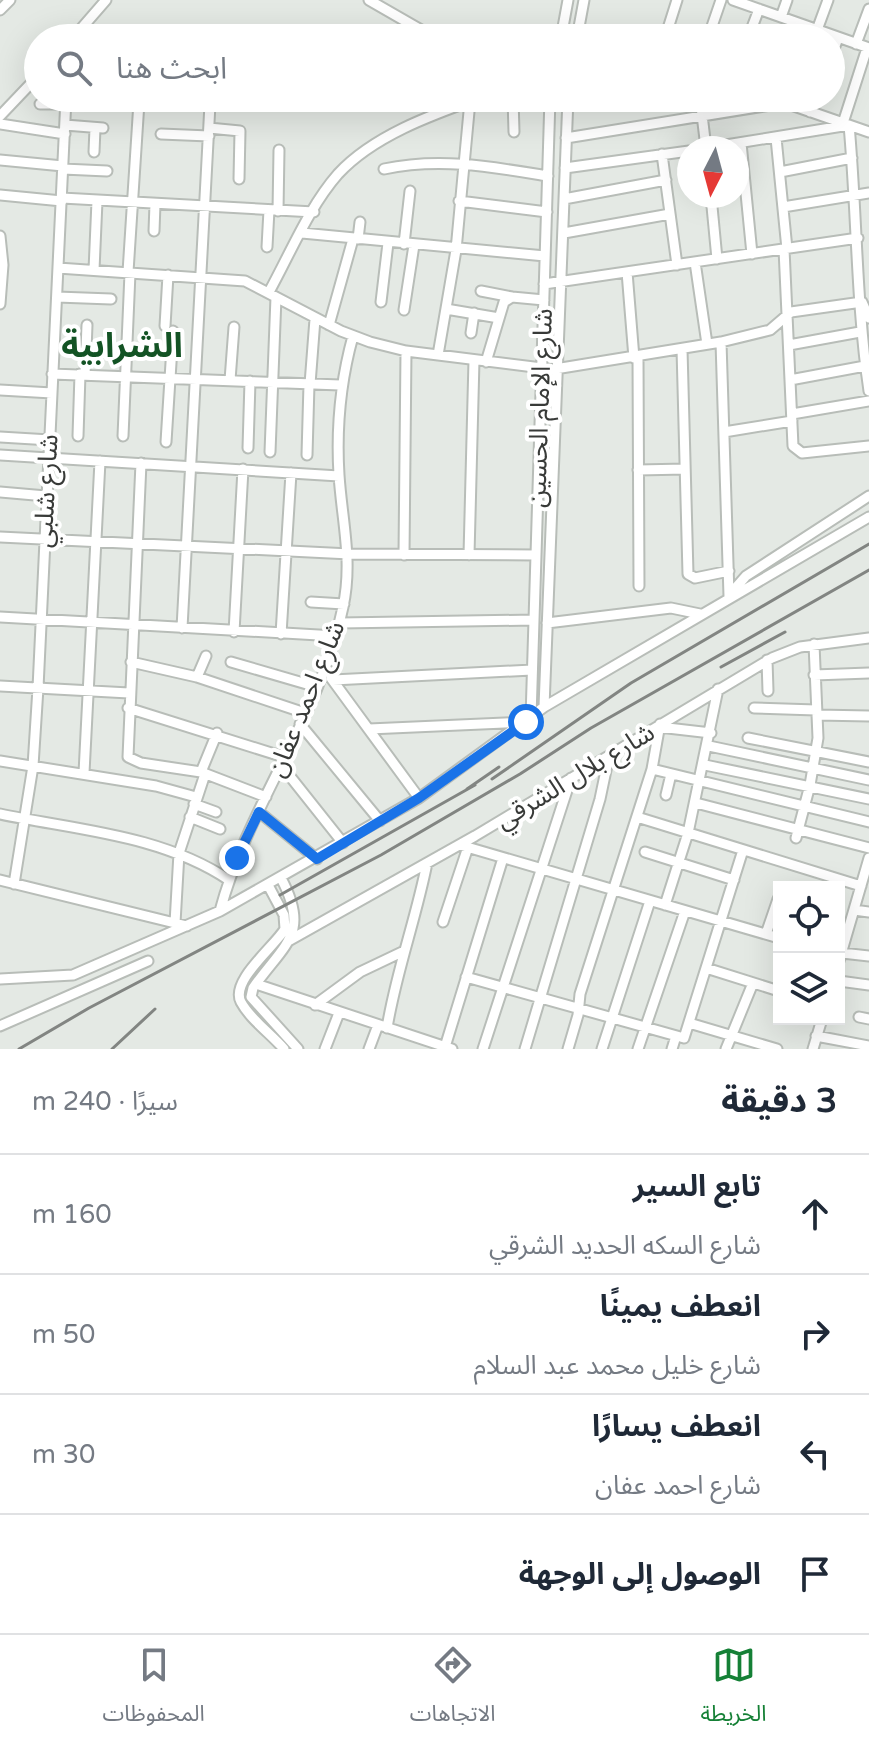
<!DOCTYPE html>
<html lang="ar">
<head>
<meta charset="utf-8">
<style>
  :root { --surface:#fff; --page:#f6f6f7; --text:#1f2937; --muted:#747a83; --line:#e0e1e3; --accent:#158036 }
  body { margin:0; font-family:"Varela Round","Noto Sans Arabic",sans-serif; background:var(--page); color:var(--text); direction:rtl }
  .controls { position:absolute; right:24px; bottom:24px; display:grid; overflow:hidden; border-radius:0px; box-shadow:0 8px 32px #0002 }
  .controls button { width:72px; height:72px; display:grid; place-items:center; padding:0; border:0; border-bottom:2px solid var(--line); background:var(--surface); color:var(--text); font:40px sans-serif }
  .compass { position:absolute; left:677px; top:136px; width:72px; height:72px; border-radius:50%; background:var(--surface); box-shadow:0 8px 32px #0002; rotate:186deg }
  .stop { position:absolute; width:24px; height:24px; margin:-18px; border:6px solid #1a73e8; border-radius:50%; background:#fff }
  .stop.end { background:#1a73e8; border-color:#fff; box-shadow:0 2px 8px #0008 }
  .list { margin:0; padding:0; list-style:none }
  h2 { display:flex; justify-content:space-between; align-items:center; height:104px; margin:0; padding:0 32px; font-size:34px }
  h2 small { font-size:26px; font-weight:400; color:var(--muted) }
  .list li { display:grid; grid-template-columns:52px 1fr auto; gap:24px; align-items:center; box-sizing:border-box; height:120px; padding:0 32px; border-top:2px solid var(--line) }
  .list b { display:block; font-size:30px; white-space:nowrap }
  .list p { margin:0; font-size:26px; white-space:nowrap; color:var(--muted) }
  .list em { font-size:26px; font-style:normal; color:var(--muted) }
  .icon { flex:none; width:44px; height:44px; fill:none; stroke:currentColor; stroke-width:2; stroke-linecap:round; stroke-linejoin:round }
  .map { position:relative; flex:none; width:869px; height:1049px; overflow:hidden; direction:ltr }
  .search { position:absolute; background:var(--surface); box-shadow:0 8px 32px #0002; left:24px; right:24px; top:24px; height:88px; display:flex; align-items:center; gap:20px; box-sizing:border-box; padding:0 28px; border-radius:44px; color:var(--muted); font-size:30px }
  .sheet { height:584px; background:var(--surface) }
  nav { display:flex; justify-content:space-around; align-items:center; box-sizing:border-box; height:112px; border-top:2px solid var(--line); background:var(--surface); font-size:22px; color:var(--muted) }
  nav a { display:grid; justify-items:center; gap:4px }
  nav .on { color:var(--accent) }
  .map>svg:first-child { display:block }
</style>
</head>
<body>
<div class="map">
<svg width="869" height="1049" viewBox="0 0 869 1049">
  <rect width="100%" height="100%" fill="#e4e9e4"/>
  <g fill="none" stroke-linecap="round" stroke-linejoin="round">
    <defs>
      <path id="street" d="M369 0 435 38
        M733 0 869 48
        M0 10 10 0
        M781 17 787 0
        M817 30 828 0
        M73 38 106 0
        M561 38 568 0
        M577 38 584 0
        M665 38 677 0
        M708 38 721 0
        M748 38 759 9
        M784 38 791 21
        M856 44 869 9
        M831 57 838 38
        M66 98 210 104 182 628
        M513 98 514 132
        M700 98 706 148
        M771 98 869 132
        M40 104H66
        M810 112 815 98
        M0 116 38 76
        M843 123 867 48
        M0 124 65 134
        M65 125 103 128
        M209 128 240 131 239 179
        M161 134 209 136
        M566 138 783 103
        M776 138 787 249
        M741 143 752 254
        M707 148 849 125C857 213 856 303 869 391
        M94 152 95 128
        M662 154 677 265
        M0 160 63 166
        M565 168 689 151
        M63 169 107 171
        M384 169C440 157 493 167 548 176
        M780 172 852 158
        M0 195 62 201
        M711 196 717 259
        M62 198 314 212
        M564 199 666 180
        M459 201 547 212
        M783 207 869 193
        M278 211 279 150
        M154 231 155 204
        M302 233 545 256
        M564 233 670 214
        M0 236 3 265 0 304
        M358 239 360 222
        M404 244 410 191
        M267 247 269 210
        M784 249 793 446 802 453 869 446
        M695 262 707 344
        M58 268 245 281 341 331 370 342 406 351 542 368
        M94 270 97 201
        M128 272 139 102
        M627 272 634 358
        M544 284 858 238
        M481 291 512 297
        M269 292C290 254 309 207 338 174 373 136 431 115 479 98
        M57 297 111 299
        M381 302 388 243
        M862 302 869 318
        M446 309 499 318
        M404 310 414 245
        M329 325 353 239
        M165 326 168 275
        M471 333 474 313
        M721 342 729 596
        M789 345 860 332
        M682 349 688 574 695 578 729 571
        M438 355 456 250 470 101
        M638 357 639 586
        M486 362 504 302 512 297 544 300
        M549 370 721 342 770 330 791 312 862 302
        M52 374 340 385
        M85 375 87 325
        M230 380 234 327
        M790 380 865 366
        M310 384 315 319
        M0 390 52 393
        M792 414 869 401
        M724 432 792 421
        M78 436 80 374
        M123 436 130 273
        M0 437 50 440
        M166 442 173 331
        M248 448 250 381
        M270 452 276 297
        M0 455 339 476
        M307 455 309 384
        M141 463 128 757 141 763 201 772 266 797
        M638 470 685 469
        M0 492 46 496
        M0 537 350 554 535 555
        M404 555 406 351
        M469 555 474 360
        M731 593 746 576 869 496
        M311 602 344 604
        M0 617 336 636
        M340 623 534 620
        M547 623 671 608 700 614
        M234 632 243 469
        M281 634 291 473
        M767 660 768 691
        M131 662 197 677 305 713
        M231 662 317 687
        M814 675 869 673
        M197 677 206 656
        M331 678 419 798
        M333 680 532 670
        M0 686 129 693
        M544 707 568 98
        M128 708 284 757
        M754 708 816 710
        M817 715 869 716
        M531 718 550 98
        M300 724 380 821
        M659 727 711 733
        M369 729 526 722
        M748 738 869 762
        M709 746 869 780
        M0 761 156 786 196 797
        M281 765 343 843
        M705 765 869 799
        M652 769 869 822
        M201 772 217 733
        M84 773 100 461
        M666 795 671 774
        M696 803 869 848
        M194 804 216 812
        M259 812 317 859
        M0 814C77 830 162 835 229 880
        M190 817 220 829
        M637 817 861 886
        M796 838 810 785 818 738 814 644
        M460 845 779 938
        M645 852 734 880
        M281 878C311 934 284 944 253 988L251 997 298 1049
        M0 880 187 926
        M14 884 33 766 38 688 66 98
        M268 885 284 915 285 929C274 947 230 981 241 1002 250 1019 271 1034 284 1049
        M665 905 688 833 718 689
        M854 910 869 912
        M220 911C248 805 321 715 343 607 353 561 342 521 339 475 336 426 340 383 353 336
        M443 922 468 847
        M175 923 179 853 205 774
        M766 934 778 899
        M290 940 475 836 772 658 800 647 869 638
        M842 953 869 956
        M839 961 869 858
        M706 968 779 991
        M466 977 684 1038 743 850
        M0 979 73 975 220 911 419 798 544 707 869 517
        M839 981 869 985
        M256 984 452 1049
        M315 1005 360 972 402 952
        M859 1017 869 1019
        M689 1023 777 1049
        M0 1026 148 961
        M387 1028C396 972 416 919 427 863
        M816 1036 869 1046
        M445 1047 503 858
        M325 1049 339 1013
        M369 1049 378 1025
        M483 1049 571 778
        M525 1049 600 799 609 756
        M568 1049 578 1015 580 994 652 769 660 724
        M602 1049 650 901
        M638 1049 685 911
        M672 1049 676 1036
        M726 1049 753 983
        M813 1049 822 1019"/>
    </defs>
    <use href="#street" stroke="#b8bdb8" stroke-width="13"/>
    <use href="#street" stroke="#fff" stroke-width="9"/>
    <path stroke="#828582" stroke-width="3" d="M721 667 785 632
      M492 779 631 683 869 544
      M467 789 499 767
      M280 895 475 785
      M19 1049 89 1008 381 855 520 774 591 728 869 570
      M112 1049 155 1009"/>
  </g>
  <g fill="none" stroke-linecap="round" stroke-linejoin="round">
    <path stroke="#1a73e8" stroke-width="10" d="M237 858 259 812 317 859 419 798 526 722"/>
  </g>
  <g text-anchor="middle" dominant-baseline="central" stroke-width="8" stroke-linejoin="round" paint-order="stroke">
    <g font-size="26" fill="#383a38" stroke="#fff">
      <text transform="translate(540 408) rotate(-88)">شارع الإمام الحسين</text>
      <text transform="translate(46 491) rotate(-87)">شارع شلبي</text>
      <text transform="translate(306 699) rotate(-68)">شارع احمد عفان</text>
      <text transform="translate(575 776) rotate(-31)">شارع بلال الشرقي</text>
    </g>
    <g font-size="34" font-weight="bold" fill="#135324" stroke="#fff">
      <text x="122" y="346">الشرابية</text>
    </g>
  </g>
</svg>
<div class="controls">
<button><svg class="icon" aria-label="locate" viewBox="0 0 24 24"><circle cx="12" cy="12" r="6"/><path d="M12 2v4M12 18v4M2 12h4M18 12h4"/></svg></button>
<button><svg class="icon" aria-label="layers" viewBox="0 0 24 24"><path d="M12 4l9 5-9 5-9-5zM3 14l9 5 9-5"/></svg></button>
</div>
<svg class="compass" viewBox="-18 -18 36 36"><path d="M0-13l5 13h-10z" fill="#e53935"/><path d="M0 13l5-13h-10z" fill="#747a83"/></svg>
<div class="stop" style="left:526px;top:722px"></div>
<div class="stop end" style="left:237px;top:858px"></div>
<div class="search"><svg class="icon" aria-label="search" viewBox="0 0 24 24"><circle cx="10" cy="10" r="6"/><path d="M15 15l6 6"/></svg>ابحث هنا</div>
</div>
<section class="sheet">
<h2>3 دقيقة<small>سيرًا · 240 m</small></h2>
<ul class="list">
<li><svg class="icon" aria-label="ahead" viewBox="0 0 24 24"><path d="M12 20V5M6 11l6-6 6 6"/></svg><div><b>تابع السير</b><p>شارع السكه الحديد الشرقي</p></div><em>160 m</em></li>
<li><svg class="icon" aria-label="right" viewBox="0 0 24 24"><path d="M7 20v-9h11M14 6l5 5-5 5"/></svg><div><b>انعطف يمينًا</b><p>شارع خليل محمد عبد السلام</p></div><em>50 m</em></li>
<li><svg class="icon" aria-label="left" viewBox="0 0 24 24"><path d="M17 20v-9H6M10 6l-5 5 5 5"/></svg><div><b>انعطف يسارًا</b><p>شارع احمد عفان</p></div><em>30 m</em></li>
<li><svg class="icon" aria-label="arrive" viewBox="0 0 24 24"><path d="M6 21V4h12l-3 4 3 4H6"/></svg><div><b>الوصول إلى الوجهة</b></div></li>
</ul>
</section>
<nav>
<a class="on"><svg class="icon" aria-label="map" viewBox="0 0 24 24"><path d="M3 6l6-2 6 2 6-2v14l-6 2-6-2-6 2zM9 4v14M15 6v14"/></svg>الخريطة</a>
<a><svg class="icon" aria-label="directions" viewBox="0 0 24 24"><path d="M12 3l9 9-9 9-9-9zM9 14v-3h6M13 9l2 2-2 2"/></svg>الاتجاهات</a>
<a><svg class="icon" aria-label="saved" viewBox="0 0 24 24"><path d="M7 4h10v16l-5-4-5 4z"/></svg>المحفوظات</a>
</nav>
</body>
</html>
